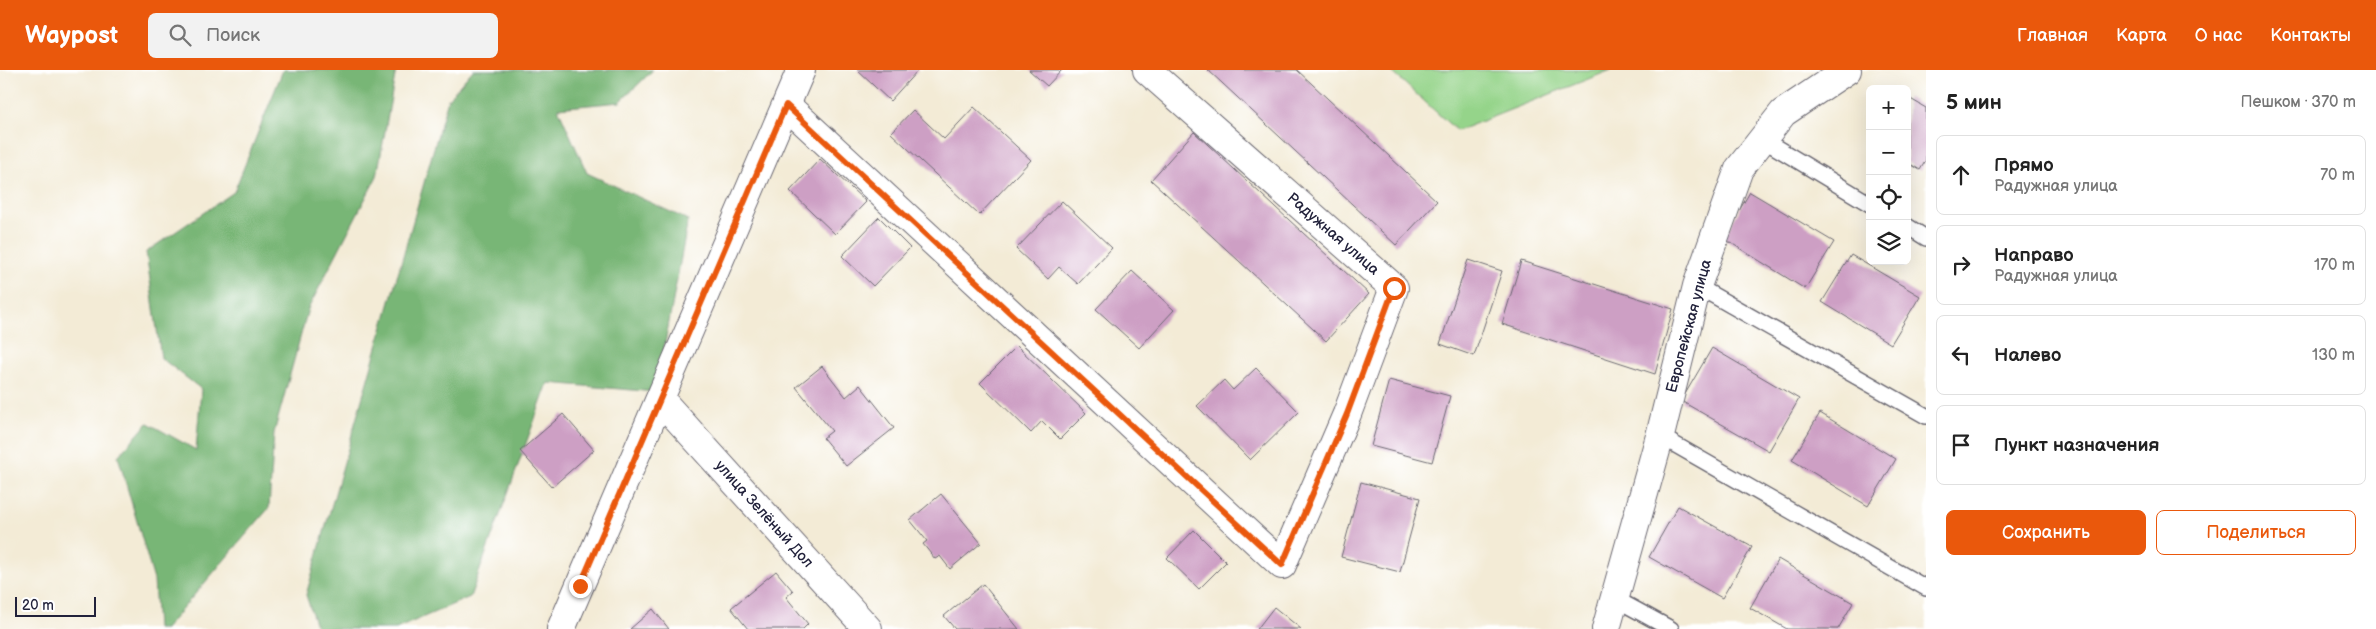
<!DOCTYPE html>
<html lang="ru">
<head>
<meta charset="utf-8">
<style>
  :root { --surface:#fff; --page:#f2f2f2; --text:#222; --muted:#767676; --line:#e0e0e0; --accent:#ea580c }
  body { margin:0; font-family:"Balsamiq Sans",sans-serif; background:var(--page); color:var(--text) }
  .controls { position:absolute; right:15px; top:15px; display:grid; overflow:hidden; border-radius:8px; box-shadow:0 5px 20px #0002 }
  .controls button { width:45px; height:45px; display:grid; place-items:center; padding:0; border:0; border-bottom:1px solid var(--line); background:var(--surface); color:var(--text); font:25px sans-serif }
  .scale { position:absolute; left:15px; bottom:12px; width:81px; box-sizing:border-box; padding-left:5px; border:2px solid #22223b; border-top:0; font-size:14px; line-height:18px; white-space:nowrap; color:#22223b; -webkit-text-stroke:4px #fff; paint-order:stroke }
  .stop { position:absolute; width:15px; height:15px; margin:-11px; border:4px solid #ea580c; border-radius:50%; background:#fff }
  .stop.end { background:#ea580c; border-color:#fff; box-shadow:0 1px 5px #0008 }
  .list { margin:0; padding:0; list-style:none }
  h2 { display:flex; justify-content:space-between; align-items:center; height:65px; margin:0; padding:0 20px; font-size:21px }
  h2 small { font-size:16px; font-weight:400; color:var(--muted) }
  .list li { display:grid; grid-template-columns:32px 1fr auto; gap:15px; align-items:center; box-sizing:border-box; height:80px; margin:0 10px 10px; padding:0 10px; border:1px solid var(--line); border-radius:8px }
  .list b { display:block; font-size:19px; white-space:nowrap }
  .list p { margin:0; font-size:16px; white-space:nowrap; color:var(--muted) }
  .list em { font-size:16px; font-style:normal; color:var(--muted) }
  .actions { display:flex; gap:10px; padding:15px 20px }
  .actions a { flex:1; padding:11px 0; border:1px solid var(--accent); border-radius:8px; text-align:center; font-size:18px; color:var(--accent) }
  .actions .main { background:var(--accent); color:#fff }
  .icon { flex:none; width:28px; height:28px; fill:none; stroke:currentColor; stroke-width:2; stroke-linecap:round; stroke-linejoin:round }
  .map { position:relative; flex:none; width:1926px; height:559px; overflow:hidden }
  header { display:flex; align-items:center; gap:30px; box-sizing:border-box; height:70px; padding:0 25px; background:var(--accent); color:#fff }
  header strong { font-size:24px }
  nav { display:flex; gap:28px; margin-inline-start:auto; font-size:18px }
  .search { width:350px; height:45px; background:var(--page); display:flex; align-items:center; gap:12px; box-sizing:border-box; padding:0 18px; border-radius:8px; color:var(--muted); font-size:19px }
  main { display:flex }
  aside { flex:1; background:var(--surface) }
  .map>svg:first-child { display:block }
</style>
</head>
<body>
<header>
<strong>Waypost</strong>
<div class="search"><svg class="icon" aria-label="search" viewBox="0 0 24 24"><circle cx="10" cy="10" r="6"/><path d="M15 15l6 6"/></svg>Поиск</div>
<nav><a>Главная</a><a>Карта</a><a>О нас</a><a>Контакты</a></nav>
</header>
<main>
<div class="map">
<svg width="1926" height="559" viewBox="0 0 1926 559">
  <rect width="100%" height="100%" fill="#fff"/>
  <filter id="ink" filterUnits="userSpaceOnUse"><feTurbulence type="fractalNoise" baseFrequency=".02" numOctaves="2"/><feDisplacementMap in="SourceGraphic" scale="10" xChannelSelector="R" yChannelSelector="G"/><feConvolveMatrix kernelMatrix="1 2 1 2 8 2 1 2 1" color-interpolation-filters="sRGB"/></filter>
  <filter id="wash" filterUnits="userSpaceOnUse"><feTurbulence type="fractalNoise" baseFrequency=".0096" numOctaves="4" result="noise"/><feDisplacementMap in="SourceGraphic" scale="20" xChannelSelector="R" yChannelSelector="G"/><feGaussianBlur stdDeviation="1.12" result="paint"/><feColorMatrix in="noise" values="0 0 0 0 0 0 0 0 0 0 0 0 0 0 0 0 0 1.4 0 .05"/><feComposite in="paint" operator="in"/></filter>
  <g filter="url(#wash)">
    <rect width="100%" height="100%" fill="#f3ebd6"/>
    <path fill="#95d48a" stroke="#5c7b62" d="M1390 0H1611L1457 61Z"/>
    <path fill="#78b676" stroke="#4d6c58" d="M283 0H396L377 106 308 239 274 363 269 438 165 559H157L154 510 118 386 148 353 196 380 201 319 161 288 146 182 234 122Z
      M473 0H653L620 32 558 38 587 103 688 150 656 322 548 313 470 527 396 559H317L306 525 448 29Z"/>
    <g id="blocks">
      <path fill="#cd9fc4" d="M857 0H918L890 31Z
        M1029 0H1062L1047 16Z
        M1208 0H1297L1437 131 1396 175Z
        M1907 27 1926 38V90L1920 100 1907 92Z
        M974 37 1031 90 979 145 891 63 913 40 944 69Z
        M1194 62 1369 224 1326 271 1151 110Z
        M820 89 866 132 835 164 790 121Z
        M1750 122 1834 172 1805 219 1723 168Z
        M1062 131 1112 178 1078 214 1059 197 1048 209 1016 179Z
        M879 147 910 178 873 216 842 186Z
        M1851 185 1920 226 1891 274 1822 232Z
        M1468 190 1502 201 1474 286 1440 274Z
        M1521 191 1673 239 1655 304 1502 254Z
        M1132 201 1174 240 1139 278 1096 239Z
        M1017 276 1086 343 1060 369 1042 351 1031 363 980 313Z
        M1712 278 1799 329 1769 381 1681 331Z
        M822 296 846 327 860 315 894 358 846 396 823 368 832 361 796 317Z
        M1256 298 1299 342 1250 390 1197 336 1224 310 1233 320Z
        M1389 310 1450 326 1432 392 1371 376Z
        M1820 343 1896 389 1868 436 1792 390Z
        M563 344 594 380 552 417 520 381Z
        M1361 412 1420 428 1400 502 1341 487Z
        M941 424 981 473 950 499 940 486 935 489 923 474 927 471 910 450Z
        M1678 436 1752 477 1722 528 1649 487Z
        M1194 460 1226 492 1199 519 1167 488Z
        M1778 489 1853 533 1838 559H1787L1750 538Z
        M776 501 793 521 786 527 808 554 803 559H748L731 538Z
        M983 514 1019 559H955L944 546Z
        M1274 537 1301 559H1257Z
        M653 539 669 559H630Z"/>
    </g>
  </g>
  <g filter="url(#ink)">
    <use href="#blocks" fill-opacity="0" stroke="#6b6871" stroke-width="1"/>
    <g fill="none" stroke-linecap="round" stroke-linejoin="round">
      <defs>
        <path id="service" d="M1762 69 1870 134
          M1907 156 1926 168
          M1697 216 1926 346
          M1660 366 1926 518
          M1614 528 1671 559"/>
        <path id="minor" d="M786 35 1282 495 1347 344 1394 218 1147 0
          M660 329 868 559
          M561 559 801 0
          M1606 559 1660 366 1697 216 1739 99 1783 43 1847 0"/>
      </defs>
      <use href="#service" stroke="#6b6871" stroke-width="18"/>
      <use href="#minor" stroke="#6b6871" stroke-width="30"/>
      <use href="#service" stroke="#fff" stroke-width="15"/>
      <use href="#minor" stroke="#fff" stroke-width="28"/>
    </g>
  </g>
  <g fill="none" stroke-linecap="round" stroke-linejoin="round" filter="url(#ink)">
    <path stroke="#ea580c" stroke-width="6" d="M580 516 786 35 1282 495 1347 344 1394 218"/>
  </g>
  <g text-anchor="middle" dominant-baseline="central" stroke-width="4.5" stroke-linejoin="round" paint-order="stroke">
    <g font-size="15" fill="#22223b" stroke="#fff">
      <text transform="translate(1333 164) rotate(41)">Радужная улица</text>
      <text transform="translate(1689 256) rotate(-75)">Европейская улица</text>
      <text transform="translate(764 444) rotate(48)">улица Зелёный Дол</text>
    </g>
  </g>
</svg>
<div class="controls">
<button>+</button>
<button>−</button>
<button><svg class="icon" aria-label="locate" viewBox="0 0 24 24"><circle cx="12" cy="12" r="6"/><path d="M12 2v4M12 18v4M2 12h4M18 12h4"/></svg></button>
<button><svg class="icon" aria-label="layers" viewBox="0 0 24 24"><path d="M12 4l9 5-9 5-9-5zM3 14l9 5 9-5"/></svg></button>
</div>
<div class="scale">20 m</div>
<div class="stop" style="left:1394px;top:218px"></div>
<div class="stop end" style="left:580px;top:516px"></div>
</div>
<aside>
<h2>5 мин<small>Пешком · 370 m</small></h2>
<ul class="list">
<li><svg class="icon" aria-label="ahead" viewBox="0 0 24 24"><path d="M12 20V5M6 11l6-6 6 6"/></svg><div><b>Прямо</b><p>Радужная улица</p></div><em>70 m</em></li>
<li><svg class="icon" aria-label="right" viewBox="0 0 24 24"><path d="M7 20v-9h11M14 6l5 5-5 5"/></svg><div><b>Направо</b><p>Радужная улица</p></div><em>170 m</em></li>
<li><svg class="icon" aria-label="left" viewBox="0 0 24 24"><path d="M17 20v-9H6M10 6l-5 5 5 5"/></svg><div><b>Налево</b></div><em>130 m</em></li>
<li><svg class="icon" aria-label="arrive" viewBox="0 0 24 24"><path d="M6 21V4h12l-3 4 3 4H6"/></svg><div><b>Пункт назначения</b></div></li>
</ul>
<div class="actions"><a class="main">Сохранить</a><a>Поделиться</a></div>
</aside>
</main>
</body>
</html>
